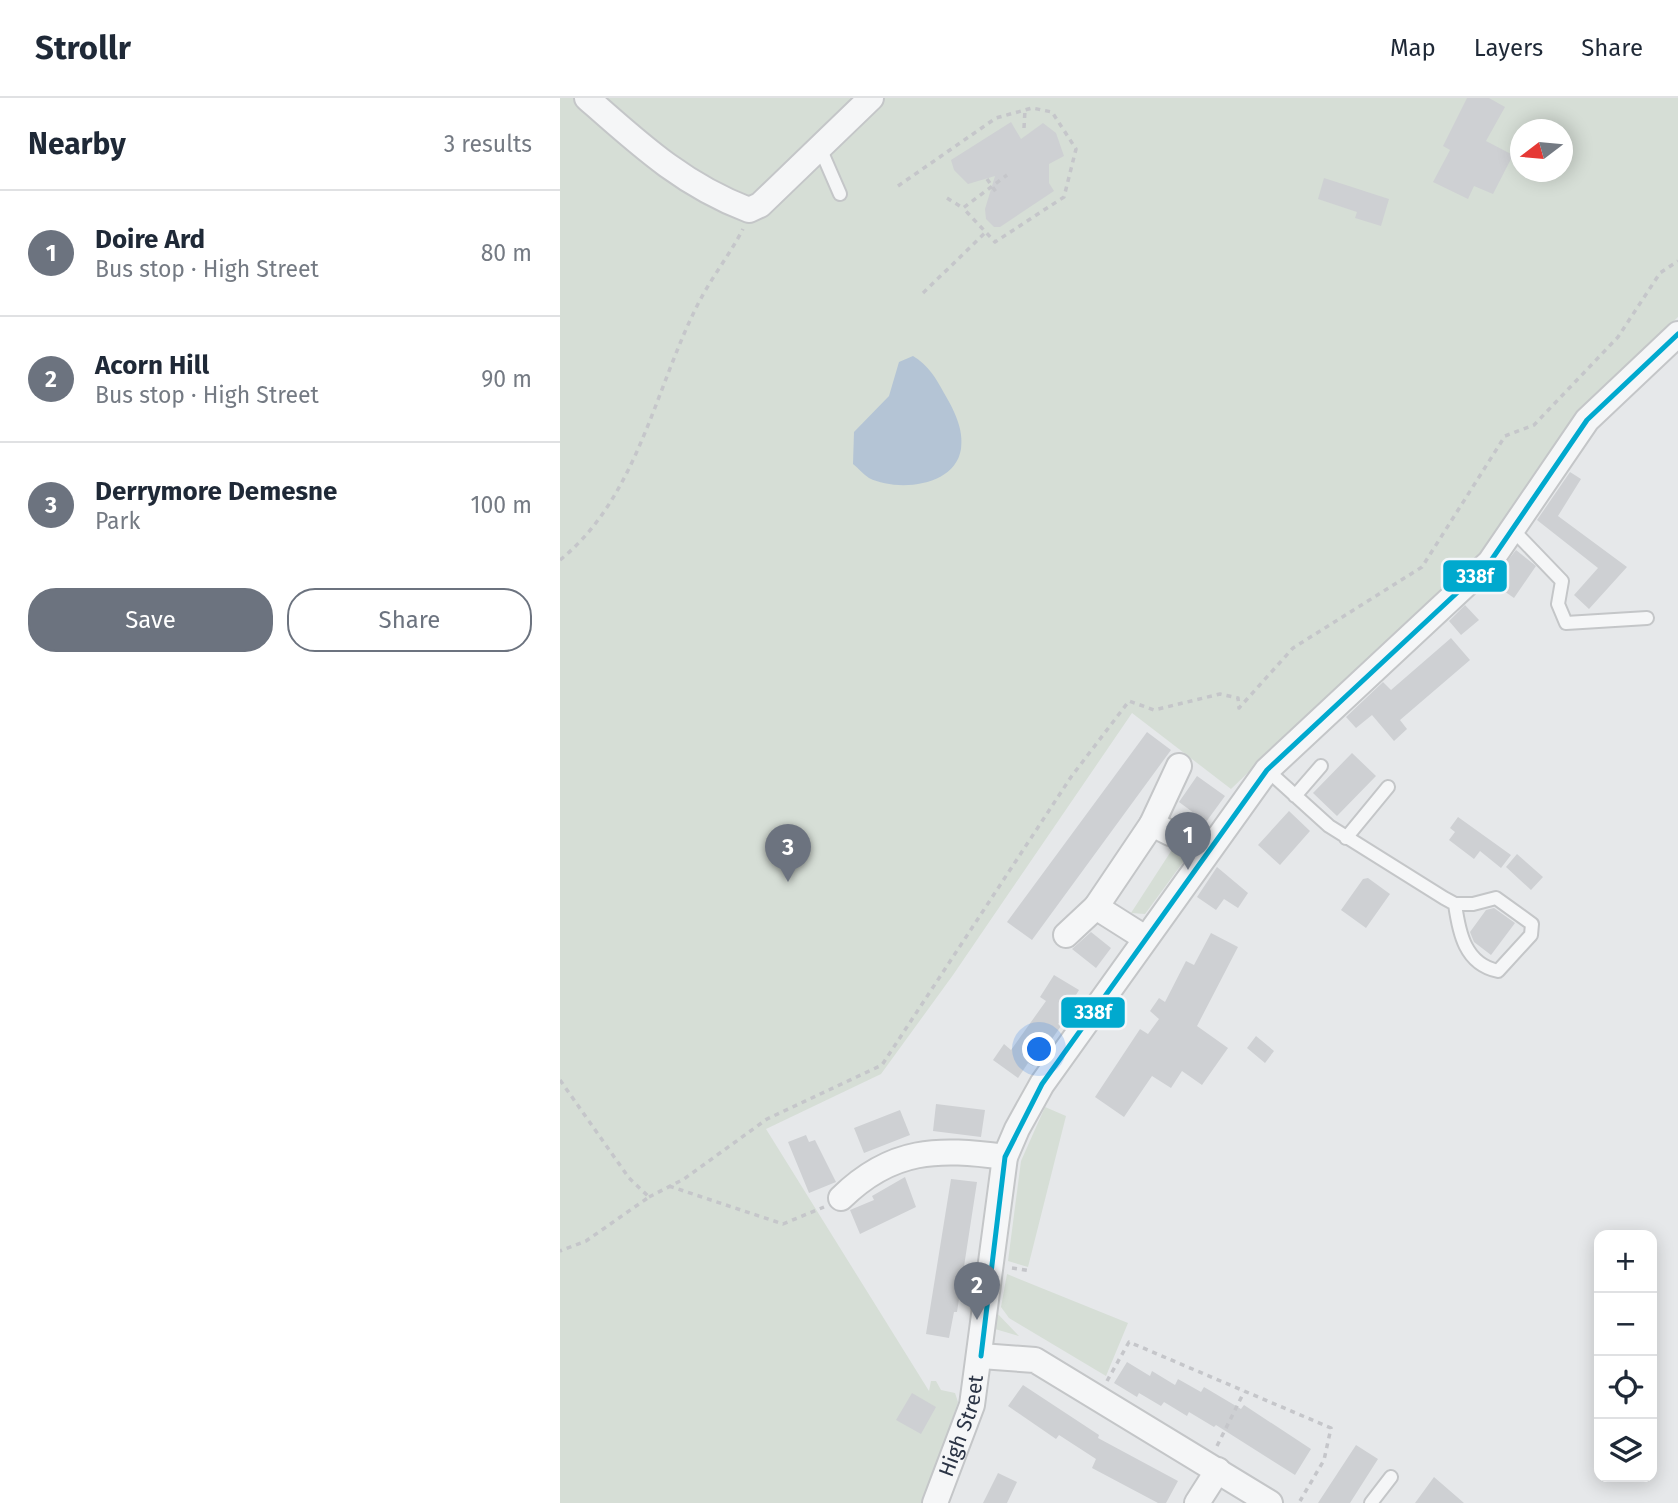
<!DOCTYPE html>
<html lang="en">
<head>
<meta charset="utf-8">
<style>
  :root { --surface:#fff; --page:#f6f6f7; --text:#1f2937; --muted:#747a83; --line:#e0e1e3; --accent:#6c737f }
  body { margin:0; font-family:"Fira Sans",sans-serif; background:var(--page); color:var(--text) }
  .controls { position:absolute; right:21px; bottom:21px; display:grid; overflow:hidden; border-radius:14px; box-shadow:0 4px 18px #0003 }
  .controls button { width:63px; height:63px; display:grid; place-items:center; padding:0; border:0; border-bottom:2px solid var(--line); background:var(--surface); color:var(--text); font:35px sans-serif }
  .compass { position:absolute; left:950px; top:21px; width:63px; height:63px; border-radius:50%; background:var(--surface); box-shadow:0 4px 18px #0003; rotate:254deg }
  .you { position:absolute; left:480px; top:952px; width:24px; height:24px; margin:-18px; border:5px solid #fff; border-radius:50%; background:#1a73e8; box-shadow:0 0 0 10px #1a73e833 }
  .badge { display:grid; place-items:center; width:46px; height:46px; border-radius:50%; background:var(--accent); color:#fff; font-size:23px; font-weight:700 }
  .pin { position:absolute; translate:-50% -58px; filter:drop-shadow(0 2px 4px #0008) }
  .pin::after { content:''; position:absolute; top:37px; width:24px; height:21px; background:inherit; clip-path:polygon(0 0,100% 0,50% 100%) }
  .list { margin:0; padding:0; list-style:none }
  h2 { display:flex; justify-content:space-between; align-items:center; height:91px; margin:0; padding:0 28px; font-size:30px }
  h2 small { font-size:23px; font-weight:400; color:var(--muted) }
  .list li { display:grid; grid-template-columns:46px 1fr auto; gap:21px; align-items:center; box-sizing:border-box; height:126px; padding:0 28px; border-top:2px solid var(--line) }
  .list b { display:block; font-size:26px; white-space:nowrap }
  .list p { margin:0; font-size:23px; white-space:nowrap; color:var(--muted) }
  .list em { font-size:23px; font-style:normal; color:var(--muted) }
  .actions { display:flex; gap:14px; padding:21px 28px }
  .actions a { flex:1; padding:16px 0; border:2px solid var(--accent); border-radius:28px; text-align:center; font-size:24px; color:var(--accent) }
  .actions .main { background:var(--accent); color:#fff }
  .icon { flex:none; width:38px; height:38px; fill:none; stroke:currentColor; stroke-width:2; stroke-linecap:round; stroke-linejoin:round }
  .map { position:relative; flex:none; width:1118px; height:1405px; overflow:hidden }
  header { display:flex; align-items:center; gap:42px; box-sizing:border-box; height:98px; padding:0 35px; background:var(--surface); border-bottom:2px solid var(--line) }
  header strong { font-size:33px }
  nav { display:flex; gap:38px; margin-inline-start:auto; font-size:24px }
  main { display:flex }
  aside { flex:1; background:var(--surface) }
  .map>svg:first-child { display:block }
</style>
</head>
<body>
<header>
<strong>Strollr</strong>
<nav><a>Map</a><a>Layers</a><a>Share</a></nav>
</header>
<main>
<aside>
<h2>Nearby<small>3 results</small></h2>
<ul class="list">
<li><span class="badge">1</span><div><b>Doire Ard</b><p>Bus stop · High Street</p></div><em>80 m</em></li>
<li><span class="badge">2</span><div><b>Acorn Hill</b><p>Bus stop · High Street</p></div><em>90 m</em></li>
<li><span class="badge">3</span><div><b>Derrymore Demesne</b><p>Park</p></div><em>100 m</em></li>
</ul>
<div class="actions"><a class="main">Save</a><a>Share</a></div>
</aside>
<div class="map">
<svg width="1118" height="1405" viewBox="0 0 1118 1405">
  <rect width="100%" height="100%" fill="#e6e8ea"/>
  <path fill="#d6ded6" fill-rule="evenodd" d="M0 0H1118V219L1029 303 900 486 724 640 671 691 572 615 393 877 321 976 206 1031 369 1293 371 1283H376L381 1292 395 1295 398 1304 364 1405H0ZM960 32H1002V74H960Z
    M615 747 629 756 585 816 571 815Z
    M485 1009 506 1018 468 1169 448 1163 461 1063Z
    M447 1176 568 1225 546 1278 449 1220 441 1209Z
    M434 1212 459 1238 435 1231Z"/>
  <path fill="#b4c4d5" d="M353 258C368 267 376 280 384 295 394 312 404 331 401 351 395 389 337 394 309 380 303 376 298 370 293 366L294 334 329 298 339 264Z"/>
  <path fill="#ced0d3" d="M907 0H929L945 9 926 43 953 57 933 96 914 88 908 101 873 84 890 52 883 48Z
    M451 24 461 41 483 25 496 35 504 58 489 66V85L494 93 440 129H434L426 121 425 111 435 78 408 86 394 72 391 62Z
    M764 80 829 101 821 128 795 120 797 114 758 101Z
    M1010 374 1021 381 998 418 1067 469 1029 511 1014 497 1038 470 977 422Z
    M956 452 976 468 954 500 931 484Z
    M905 507 919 522 901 537 889 523Z
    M891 540 910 562 840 622 847 631 834 643 812 617 796 630 786 619 823 584 831 592Z
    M587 634 611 652 472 842 447 824Z
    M792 655 816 678 777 718 753 695Z
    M637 678 665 698 646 724 619 704Z
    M729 713 750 733 720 767 698 747Z
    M898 719 951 757 941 770 920 753 914 761 889 742 895 734 890 730Z
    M957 756 983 779 971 792 946 769Z
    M657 769 688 795 678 810 664 801 656 812 637 799Z
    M808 780 830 796 806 830 781 812 803 781Z
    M934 810 955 825 931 857 914 844 910 834 926 812Z
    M531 834 551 850 536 870 512 851Z
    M651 835 678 849 637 928 668 950 642 987 622 973 611 990 592 978 564 1019 535 999 580 931 588 936 599 921 590 913 599 900 605 904 626 863 634 867Z
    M494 877 519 892 498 926 501 928 473 968 468 965 458 980 433 962 444 946 451 952 486 903 480 899Z
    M696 938 714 953 705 965 687 950Z
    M376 1006 425 1012 421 1039 373 1033Z
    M340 1012 350 1037 304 1055 294 1030Z
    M246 1037 249 1044 255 1042 276 1084 249 1095 228 1044Z
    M345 1079 356 1109 300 1136 290 1112 314 1102 312 1098Z
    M391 1081 417 1084 397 1214H394L389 1240 366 1236Z
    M567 1264 590 1278 592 1273 615 1287 618 1281 641 1294 644 1289 681 1311 684 1307 751 1351 735 1377 656 1327 654 1329 629 1314 627 1318 604 1304 601 1308 579 1295 577 1299 554 1285Z
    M463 1287 539 1337 538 1340 618 1383 606 1405H598L532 1370 536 1361 499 1337 496 1341 448 1308Z
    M352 1295 376 1309 361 1336 336 1322Z
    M796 1347 818 1361 790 1405H758Z
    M438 1375 457 1384 447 1405H423Z
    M874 1379 904 1405H855Z"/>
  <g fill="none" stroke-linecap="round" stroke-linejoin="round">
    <defs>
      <path id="lane" d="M260 50 280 96
        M953 432 1002 483 998 506 1006 525 1087 520
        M707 672 769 728 884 800 895 806H913L936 800 972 826 971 837 938 873C905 866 899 835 895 806
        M735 698 761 668
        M786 740 828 689
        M811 1405 831 1379"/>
      <g id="street">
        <path d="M27 0C79 46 123 87 189 112L200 107 311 0"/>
        <path d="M592 726 619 668"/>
        <path d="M506 837 536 809"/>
        <path d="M585 840 536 809 592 726 610 735"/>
        <path d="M281 1100C332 1050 378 1050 445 1059"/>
        <path d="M421 1258 475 1262 710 1405"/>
        <path id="s1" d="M375 1405 412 1307 445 1059 457 1031 482 986 707 672 930 464 1027 322 1118 236"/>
        <path d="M637 1405 658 1372"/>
      </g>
    </defs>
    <use href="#lane" stroke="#c4c6c8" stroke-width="16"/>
    <use href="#street" stroke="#c4c6c8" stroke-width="28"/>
    <path stroke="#c5c6ca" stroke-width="3.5" stroke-dasharray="5 5" stroke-linecap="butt" d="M464 30 465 12
      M427 81 436 94
      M338 88 436 20 472 10 492 14 516 51 504 99 435 144 403 110
      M387 100 403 110 447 77
      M363 195 427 133
      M0 462C78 399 95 289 139 204 152 179 170 156 183 131
      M0 982 69 1080 89 1099 26 1143 0 1153
      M109 1088 223 1126 264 1109
      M89 1099 124 1081 207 1021 322 967 511 679 569 603 594 612 660 596 678 600 679 610 733 550 862 469 945 338 974 327 1058 239 1100 175 1118 163
      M452 1170 471 1173
      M547 1283 569 1244 771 1330 764 1362 740 1403
      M657 1348 684 1294"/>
    <use href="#lane" stroke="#f5f6f7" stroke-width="12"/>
    <use href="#street" stroke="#f5f6f7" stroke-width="24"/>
    <defs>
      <path id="bus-1" d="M421 1258 445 1059 482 986 707 672 930 464 1027 322 1118 236"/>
    </defs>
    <use href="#bus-1" stroke="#f4f6f9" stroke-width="10"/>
    <use href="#bus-1" stroke="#00a9ce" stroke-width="5"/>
  </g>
  <g text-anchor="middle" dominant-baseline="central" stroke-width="7" stroke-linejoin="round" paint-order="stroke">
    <g font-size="21" fill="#2b3445" stroke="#f4f6f9">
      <text stroke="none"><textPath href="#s1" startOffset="82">High Street</textPath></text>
    </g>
  </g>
  <g stroke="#f4f6f9" stroke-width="2.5">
    <rect x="882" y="461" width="66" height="34" rx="7" fill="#00a9ce"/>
    <rect x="500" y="898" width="66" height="33" rx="7" fill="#00a9ce"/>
  </g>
  <g font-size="19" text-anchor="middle" font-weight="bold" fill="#fff">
    <text x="915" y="485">338f</text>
    <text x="533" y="921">338f</text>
  </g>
</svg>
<div class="controls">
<button>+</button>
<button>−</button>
<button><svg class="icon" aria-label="locate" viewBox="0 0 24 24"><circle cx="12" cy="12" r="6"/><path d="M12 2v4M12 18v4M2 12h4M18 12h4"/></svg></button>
<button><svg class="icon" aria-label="layers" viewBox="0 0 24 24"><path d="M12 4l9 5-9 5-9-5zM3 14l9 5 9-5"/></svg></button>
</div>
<svg class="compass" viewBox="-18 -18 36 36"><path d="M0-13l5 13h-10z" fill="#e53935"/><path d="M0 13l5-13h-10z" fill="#747a83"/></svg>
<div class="you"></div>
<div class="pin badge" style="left:628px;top:772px">1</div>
<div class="pin badge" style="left:417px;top:1222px">2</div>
<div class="pin badge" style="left:228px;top:784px">3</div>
</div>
</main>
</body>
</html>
